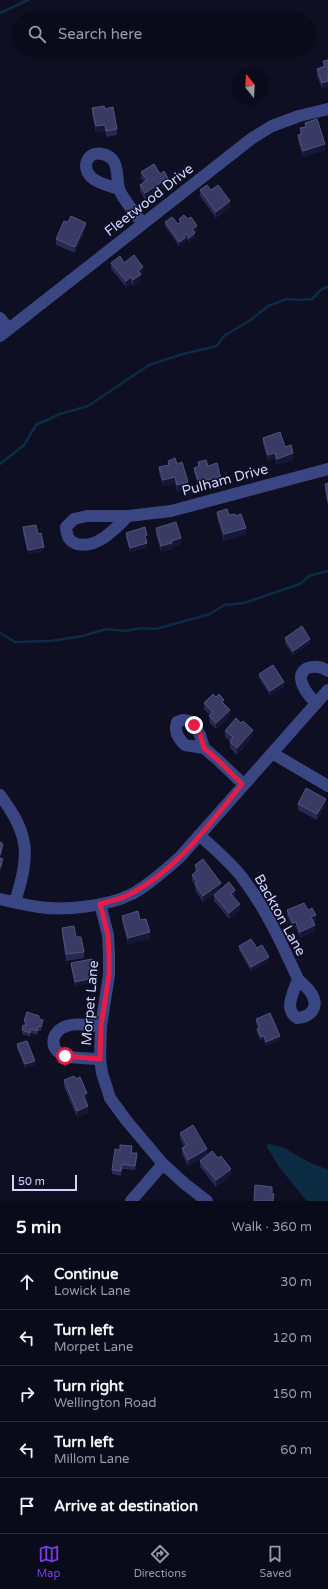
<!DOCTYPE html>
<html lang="en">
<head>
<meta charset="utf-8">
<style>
  :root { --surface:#0a0b1a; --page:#181927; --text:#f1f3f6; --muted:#999ba2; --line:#2a2b39; --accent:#7c3aed }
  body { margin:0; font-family:"Varela Round",sans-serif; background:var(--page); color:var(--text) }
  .compass { position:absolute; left:232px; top:68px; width:36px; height:36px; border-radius:50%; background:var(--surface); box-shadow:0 1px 3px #0004; rotate:342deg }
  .scale { position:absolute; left:12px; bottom:10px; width:65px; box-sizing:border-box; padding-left:4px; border:2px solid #d1d5fe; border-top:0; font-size:11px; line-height:14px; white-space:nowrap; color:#d1d5fe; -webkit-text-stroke:3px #0e0f23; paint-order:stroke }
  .stop { position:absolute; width:12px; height:12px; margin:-9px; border:3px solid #e11d48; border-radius:50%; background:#fff }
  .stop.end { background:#e11d48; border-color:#fff; box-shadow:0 1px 4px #0008 }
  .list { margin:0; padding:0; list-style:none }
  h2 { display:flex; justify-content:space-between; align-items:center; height:52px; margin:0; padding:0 16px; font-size:17px }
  h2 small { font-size:13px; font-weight:400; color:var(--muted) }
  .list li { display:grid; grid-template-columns:26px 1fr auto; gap:12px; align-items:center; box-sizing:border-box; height:56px; padding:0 16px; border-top:1px solid var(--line) }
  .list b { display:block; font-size:15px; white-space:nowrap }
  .list p { margin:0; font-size:13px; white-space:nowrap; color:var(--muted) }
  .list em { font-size:13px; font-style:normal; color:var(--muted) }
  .icon { flex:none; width:22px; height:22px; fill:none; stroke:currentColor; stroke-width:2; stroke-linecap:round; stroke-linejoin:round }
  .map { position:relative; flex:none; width:328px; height:1201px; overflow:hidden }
  .search { position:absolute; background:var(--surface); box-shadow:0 1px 3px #0004; left:12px; right:12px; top:12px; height:44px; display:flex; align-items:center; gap:10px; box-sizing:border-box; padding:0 14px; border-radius:22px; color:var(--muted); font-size:15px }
  .sheet { height:332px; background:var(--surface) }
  nav { display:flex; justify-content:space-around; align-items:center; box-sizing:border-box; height:56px; border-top:1px solid var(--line); background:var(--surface); font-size:11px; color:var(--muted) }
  nav a { display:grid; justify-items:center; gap:2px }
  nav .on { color:var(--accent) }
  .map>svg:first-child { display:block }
</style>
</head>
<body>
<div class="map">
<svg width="328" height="1201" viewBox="0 0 328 1201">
  <rect width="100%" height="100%" fill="#0e0f23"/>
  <path fill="#0c2c44" d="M268 1144C283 1145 292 1153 305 1160 312 1164 320 1166 328 1170V1201H307L279 1167 267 1147Z"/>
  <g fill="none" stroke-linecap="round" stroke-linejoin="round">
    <path stroke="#0c2c44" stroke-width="2.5" d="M0 13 28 0
      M0 464 24 445 36 425 60 414 88 406 149 365 183 354 217 346 224 336 252 319 268 306 287 299 301 300 312 299 322 289 328 287
      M0 633 15 642 50 641 83 636 106 629 126 631 141 628 156 629 210 614 224 605 244 603 300 584 309 576 328 571"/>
    <path stroke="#3a4681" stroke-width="12" d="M119 189C111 186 98 184 91 177 81 167 87 151 102 154 120 157 116 176 119 189 122 198 137 216 143 224
      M0 318 9 329
      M0 336 251 139 272 126 299 116 328 109
      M128 516C115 529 97 549 77 544 68 541 67 536 66 527L74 519 87 516H128L171 511 328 469
      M316 704C310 696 302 689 301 679 300 664 320 665 328 671
      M204 748 185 745C178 738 174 732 177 722L183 720 189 721 194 725 200 735 204 748 218 760 243 784
      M272 753 328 786
      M0 795C30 835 30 854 15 902
      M199 835C214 848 229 861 241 876 265 907 282 944 298 979 294 992 283 1009 297 1018 311 1017 320 1007 311 993 308 988 302 983 298 979
      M0 899C13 902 26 905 39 907 65 911 108 906 132 894 150 884 165 870 180 857L328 690
      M100 904 108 935 109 954V975L101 1026 100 1059 102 1073 110 1098 126 1120 163 1164 185 1184 207 1201
      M100 1059C89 1058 77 1059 66 1056 48 1051 50 1031 67 1026 77 1022 91 1026 101 1026
      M131 1201 163 1164"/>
  </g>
  <path fill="#282851" d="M328 60 322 89 317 76V69L323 67V61Z
    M92 108 105 109 117 129V135L106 137 105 131 96 133 92 114Z
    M305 123 325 150 303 157 298 141V135L300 134V128L305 127Z
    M141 172 168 184 145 200 140 191V185L144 182 141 178Z
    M200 190H211L230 208 216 218 200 196Z
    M179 219H188L197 230 195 232V237L189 242 186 238 185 240V242L179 246 165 226V222L178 224 179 223Z
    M86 229 75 253 56 245V239Z
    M111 263H124L143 273 141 275V280L133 286 131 283 126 287 111 269Z
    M263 438 285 447 293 460 277 465 275 459 268 461 263 444Z
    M168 461 177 464 188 488 177 492 175 483 163 486 159 473V467L168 465Z
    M198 462 208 466 221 483 212 486 211 483 203 485V483L198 485 194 472V468L198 467Z
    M328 483V507L325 490V484Z
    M217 512 229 515 246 534 224 541 217 518Z
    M23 527 38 534 44 551 28 554 23 532Z
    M156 528 181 544 172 547V549L161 552 156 534Z
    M126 533 147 539 146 540 147 547 130 552 126 537Z
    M285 638 310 643 293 655 285 643Z
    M259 674 284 687 270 695 259 678Z
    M216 697 224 703 230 716 216 729 209 722 210 715 204 709V703Z
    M225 731 253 736 237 755 230 748V741L225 737Z
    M298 804 326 805 317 820 298 810Z
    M195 865 221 889 235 896 234 897 240 910 229 919 214 901V895L218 891 203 902 195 890V885L192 881V875L195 872Z
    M287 910H308L316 922H314L315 931 300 938 296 928 293 929 287 916Z
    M122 916 140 920 150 939 128 944 122 922Z
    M62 928 84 952V958L66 961 62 934Z
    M239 946 257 948 269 961 251 971 239 950Z
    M71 963 94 974H92L93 982 75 986 71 967Z
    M39 1019 43 1024 41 1031H38L37 1035 31 1033 30 1037 22 1034V1030L24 1025V1021Z
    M256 1019 280 1040 266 1046 264 1040 261 1041 257 1033V1029L258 1028 256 1023Z
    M17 1044 35 1065 25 1068 17 1048Z
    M76 1079 87 1099 86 1100 88 1113 77 1117 64 1087V1080Z
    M180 1133 207 1155 231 1175 216 1187 200 1167V1161L206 1156 188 1166 182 1154V1148L184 1147 180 1139Z
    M132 1150V1153L137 1158 135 1170 122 1169 121 1176 112 1174V1170Z"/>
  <path fill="#161637" d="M328 81V87L322 89V83Z
    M105 125V131L96 133V126Z
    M325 144V150L303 157V151Z
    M168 178V184L145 200V193Z
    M230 201V208L216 218V212Z
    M86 223V229L75 253V247Z
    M197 226V230L192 233V229Z
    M195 233V237L189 242V238Z
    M186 234V238L185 240V242L179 246V242L184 236Z
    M143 267V273L141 275V280L133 286V280L138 271Z
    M131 277V283L126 287V281Z
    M275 453V459L268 461V455Z
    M293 453V460L277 465V459Z
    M175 477V483L163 486V480Z
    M203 479V483L198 485V480Z
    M211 479V483L203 485V481Z
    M221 479V483L212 486V481Z
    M188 482V488L177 492V485Z
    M246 528V534L224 541V534Z
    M181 538V544L172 547V549L161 552V546L171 541Z
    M147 543V547L130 552V548Z
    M44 547V551L28 554V550Z
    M310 639V643L293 655V651Z
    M284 682V687L270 695V691Z
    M230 710V716L216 729V723Z
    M253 730V736L237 755V748Z
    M326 799V805L317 820V814Z
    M3 844V850L0 861V855Z
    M3 859V865L0 874V868Z
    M221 883V890L203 902V896Z
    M235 890V896L231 900V894Z
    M240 904V910L229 919V913Z
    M316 915V922L311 924V917Z
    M296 922V928L293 929V923Z
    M315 925V931L300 938V932Z
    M150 932V939L128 944V938Z
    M269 957V961L251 971V967Z
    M94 969V974H91V970Z
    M93 978V982L75 986V982Z
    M43 1020V1024L41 1031V1027Z
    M264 1036V1040L261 1041V1037Z
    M280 1036V1040L266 1046V1042Z
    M35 1061V1065L25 1068V1064Z
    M87 1093V1099L83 1101V1095Z
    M88 1106V1113L77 1117V1111Z
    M207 1149V1156L188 1166V1160Z
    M231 1169V1175L216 1187V1180Z"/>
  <path fill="#3a3b64" stroke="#52537c" d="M328 60V81L322 83 317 69 325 66 323 61Z
    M104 106 105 109 113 107 117 129 106 131 105 125 96 126 92 108Z
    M317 119 325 144 303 151 298 135 302 134 300 128 306 127 305 123Z
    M154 164 160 174 164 171 168 178 145 193 140 185 147 180 141 172Z
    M207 185 211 190 218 185 230 201 216 212 200 190Z
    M184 215 188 219 191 217 197 226 192 229 195 233 189 238 186 234 184 236 185 238 179 242 165 222 172 217 178 224 181 222 179 219Z
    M71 216 86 223 75 247 56 239 64 221 68 222Z
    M134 255 143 267 138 271 141 274 133 280 131 277 126 281 111 263 120 256 124 263Z
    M280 432 285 447 291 445 293 453 277 459 275 453 268 455 263 438Z
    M175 458 177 464 182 462 188 482 177 485 175 477 163 480 159 467 169 465 168 461Z
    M206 460 208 466 217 463 221 479 212 481 211 479 203 481V479L198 480 194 468 199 466 198 462Z
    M328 483V501L325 484Z
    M227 509 229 515 235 514V516L241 514 246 528 224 534 217 512Z
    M176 522 181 538 171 541 172 543 161 546 156 528Z
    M36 525 38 534 41 533 44 547 28 550 23 527Z
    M145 527 147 535 145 536 147 543 130 548 126 533Z
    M302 626 310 639 293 651 285 638Z
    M273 665 284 682 270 691 259 674Z
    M213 694 216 697 219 694 224 700 222 702 230 710 216 723 209 716 213 712 204 703Z
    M236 718 241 723 243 721 253 730 237 748 230 742 233 737 225 731Z
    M306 788 326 799 317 814 298 804Z
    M0 842 3 844 0 855Z
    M0 858 3 859 0 868Z
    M203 859 221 883 203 896 195 884 197 882 192 875 198 870 195 865Z
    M229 882 235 890 231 894 240 904 229 913 214 895Z
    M304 903 308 910 312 908 316 915 311 917 315 925 300 932 296 922 293 923 287 910Z
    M138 911 140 920 146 919 150 932 128 938 122 916Z
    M74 926 76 937H81L84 952 66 954 62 928Z
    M251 939 257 948 262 945 269 957 251 967 239 946Z
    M92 959 94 969 91 970 93 978 75 982 71 963Z
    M27 1012 39 1016V1019L43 1020 41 1027 38 1026 37 1031 31 1029 30 1033 22 1030 23 1025 26 1026 27 1022 24 1021Z
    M270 1013 280 1036 266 1042 264 1036 261 1037 257 1029 260 1028 256 1019Z
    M27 1041 35 1061 25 1064 17 1044Z
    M74 1076 76 1079 80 1077 87 1093 83 1095 88 1106 77 1111 64 1080Z
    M193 1125 207 1149 188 1160 182 1148 187 1145 180 1133Z
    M120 1145 132 1146 131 1153H137L135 1166 122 1164 121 1171 112 1170 115 1149 120 1150Z
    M212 1151 218 1158 221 1156 231 1169 216 1180 200 1161Z
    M255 1185 272 1187V1194H274L273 1201H254Z"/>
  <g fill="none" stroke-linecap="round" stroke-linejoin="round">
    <path stroke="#e11d48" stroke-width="5" d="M65 1056 100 1059 101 1026 109 975V954L108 935 100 904C110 901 123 899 132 893 178 869 210 823 242 784L218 760 204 748 200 734 194 725"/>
  </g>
  <g text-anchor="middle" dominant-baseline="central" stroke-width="3" stroke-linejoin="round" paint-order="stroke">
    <g font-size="14" fill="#d1d5fe" stroke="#0e0f23">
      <text transform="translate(149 200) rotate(-38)">Fleetwood Drive</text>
      <text transform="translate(225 480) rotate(-15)">Pulham Drive</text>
      <text transform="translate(280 915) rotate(61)">Backton Lane</text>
      <text transform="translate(90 1003) rotate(-85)">Morpet Lane</text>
    </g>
  </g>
</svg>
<svg class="compass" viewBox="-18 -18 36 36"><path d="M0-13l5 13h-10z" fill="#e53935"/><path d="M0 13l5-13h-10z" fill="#999ba2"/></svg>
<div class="scale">50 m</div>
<div class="stop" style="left:65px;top:1056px"></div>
<div class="stop end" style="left:194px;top:725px"></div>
<div class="search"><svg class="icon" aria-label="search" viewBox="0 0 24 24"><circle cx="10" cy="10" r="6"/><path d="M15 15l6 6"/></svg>Search here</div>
</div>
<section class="sheet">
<h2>5 min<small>Walk · 360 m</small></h2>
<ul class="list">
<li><svg class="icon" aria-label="ahead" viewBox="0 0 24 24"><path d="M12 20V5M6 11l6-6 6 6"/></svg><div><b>Continue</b><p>Lowick Lane</p></div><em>30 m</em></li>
<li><svg class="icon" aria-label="left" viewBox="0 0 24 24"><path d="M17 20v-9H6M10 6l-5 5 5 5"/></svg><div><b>Turn left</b><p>Morpet Lane</p></div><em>120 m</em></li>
<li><svg class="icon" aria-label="right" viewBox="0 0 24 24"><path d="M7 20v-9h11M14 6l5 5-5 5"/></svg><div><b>Turn right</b><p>Wellington Road</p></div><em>150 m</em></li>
<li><svg class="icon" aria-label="left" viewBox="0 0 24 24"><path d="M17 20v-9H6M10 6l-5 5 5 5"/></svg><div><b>Turn left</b><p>Millom Lane</p></div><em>60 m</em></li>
<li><svg class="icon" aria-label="arrive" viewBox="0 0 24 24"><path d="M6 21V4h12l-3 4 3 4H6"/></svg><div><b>Arrive at destination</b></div></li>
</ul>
</section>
<nav>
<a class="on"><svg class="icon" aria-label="map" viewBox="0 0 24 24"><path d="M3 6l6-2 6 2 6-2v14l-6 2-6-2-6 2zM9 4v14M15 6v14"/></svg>Map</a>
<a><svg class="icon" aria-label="directions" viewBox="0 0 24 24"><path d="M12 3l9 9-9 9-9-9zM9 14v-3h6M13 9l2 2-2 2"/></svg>Directions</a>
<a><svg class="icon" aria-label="saved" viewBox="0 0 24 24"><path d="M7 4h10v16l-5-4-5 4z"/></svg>Saved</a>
</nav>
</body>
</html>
